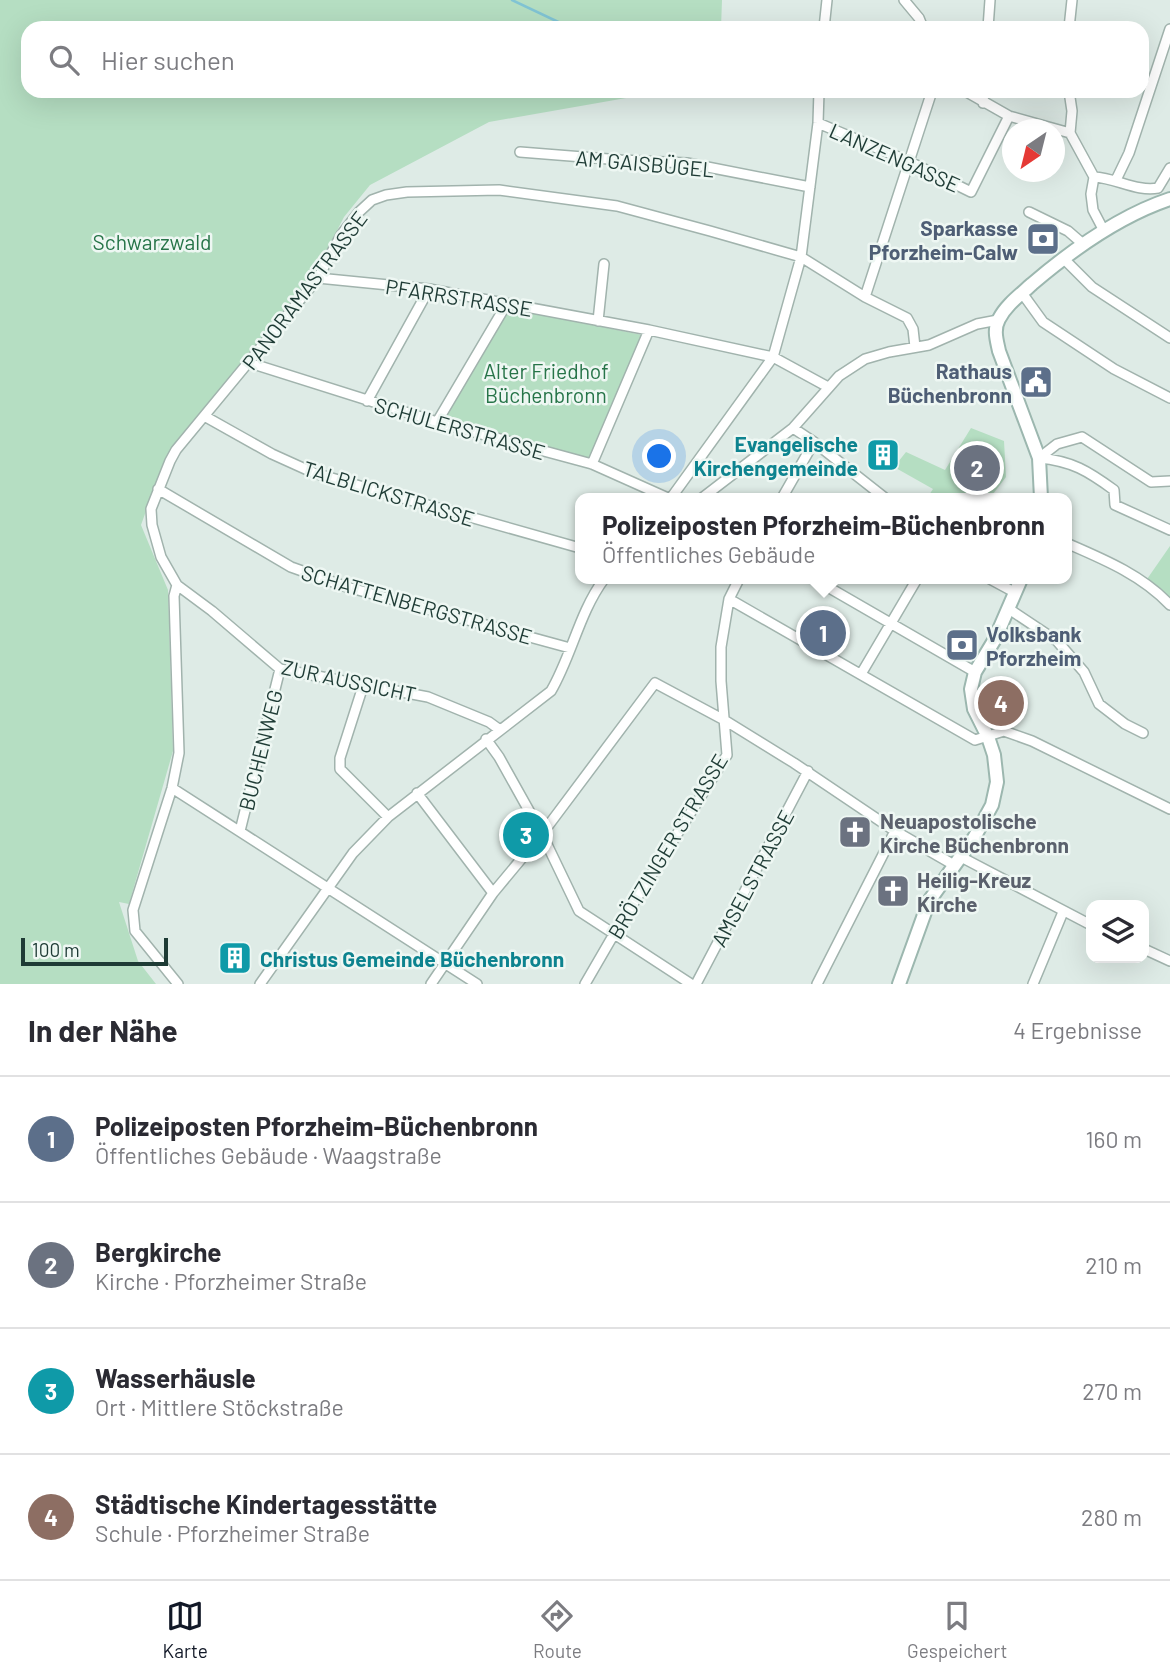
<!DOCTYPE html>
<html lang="de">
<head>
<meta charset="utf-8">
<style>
  :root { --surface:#fff; --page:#f2f2f3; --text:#2b2b33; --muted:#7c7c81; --line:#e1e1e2; --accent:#111827 }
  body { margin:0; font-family:Barlow,sans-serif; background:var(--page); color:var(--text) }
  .controls { position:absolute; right:21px; bottom:21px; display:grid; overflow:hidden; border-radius:14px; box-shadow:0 7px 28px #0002 }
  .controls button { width:63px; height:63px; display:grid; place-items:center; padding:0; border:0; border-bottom:2px solid var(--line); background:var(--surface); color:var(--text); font:35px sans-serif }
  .compass { position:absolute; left:1002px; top:119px; width:63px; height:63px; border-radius:50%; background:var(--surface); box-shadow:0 7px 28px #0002; rotate:215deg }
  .scale { position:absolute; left:21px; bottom:18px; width:147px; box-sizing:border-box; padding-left:7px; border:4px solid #1e3b35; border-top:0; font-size:19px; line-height:24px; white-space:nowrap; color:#1e3b35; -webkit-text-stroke:5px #eef7f3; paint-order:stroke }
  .you { position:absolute; left:660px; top:457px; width:24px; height:24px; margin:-18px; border:5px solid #fff; border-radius:50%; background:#1a73e8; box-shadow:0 0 0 10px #1a73e833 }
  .badge { display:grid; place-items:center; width:46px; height:46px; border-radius:50%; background:var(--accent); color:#fff; font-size:23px; font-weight:700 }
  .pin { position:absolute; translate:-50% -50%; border:4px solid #fff; box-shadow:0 2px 7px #0006 }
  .popup { position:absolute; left:575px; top:493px; width:497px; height:91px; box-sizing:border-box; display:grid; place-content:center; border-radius:14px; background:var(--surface); filter:drop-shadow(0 2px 5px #0005); font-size:23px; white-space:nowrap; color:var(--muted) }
  .popup b { font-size:26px; color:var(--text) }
  .popup::after { content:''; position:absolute; left:50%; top:100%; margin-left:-14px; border:14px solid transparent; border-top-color:var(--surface) }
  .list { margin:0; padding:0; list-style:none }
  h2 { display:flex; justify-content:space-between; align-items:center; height:91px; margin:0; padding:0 28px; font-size:30px }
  h2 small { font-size:23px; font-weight:400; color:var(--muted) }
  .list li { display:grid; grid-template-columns:46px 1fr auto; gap:21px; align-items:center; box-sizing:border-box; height:126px; padding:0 28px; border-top:2px solid var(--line) }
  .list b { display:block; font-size:26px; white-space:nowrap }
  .list p { margin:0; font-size:23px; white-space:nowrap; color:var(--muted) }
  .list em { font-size:23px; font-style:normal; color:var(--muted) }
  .icon { flex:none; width:38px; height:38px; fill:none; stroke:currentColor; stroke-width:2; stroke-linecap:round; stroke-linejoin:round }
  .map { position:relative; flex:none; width:1170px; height:984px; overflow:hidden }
  .search { position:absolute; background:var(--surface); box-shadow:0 7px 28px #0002; left:21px; right:21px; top:21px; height:77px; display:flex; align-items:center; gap:18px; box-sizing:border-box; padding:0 24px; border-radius:21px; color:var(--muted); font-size:26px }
  .sheet { height:595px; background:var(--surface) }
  nav { display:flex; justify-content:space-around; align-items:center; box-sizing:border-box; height:98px; border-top:2px solid var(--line); background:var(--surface); font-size:19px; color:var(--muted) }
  nav a { display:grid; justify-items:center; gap:4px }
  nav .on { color:var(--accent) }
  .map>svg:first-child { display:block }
</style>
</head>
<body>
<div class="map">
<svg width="1170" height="984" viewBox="0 0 1170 984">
  <rect width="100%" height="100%" fill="#deebe6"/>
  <path fill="#b5dec2" d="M0 0H722L721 28H28V91H666L489 122 370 185 344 217 312 279 163 464 141 525 168 590 173 751 129 904 119 902 138 961 156 984H0Z
    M509 308 642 335 590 461 442 420Z
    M971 428 1004 441 1006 477 990 498H927L933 489 894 467 906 452 945 470Z
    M1170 546V605L1145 582Z"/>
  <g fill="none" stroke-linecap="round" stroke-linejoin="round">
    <path stroke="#81c4d4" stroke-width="2.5" d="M512 0 571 28"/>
    <defs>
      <path id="street" d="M904 0 919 18 923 28
        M824 28 827 0
        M988 28 990 0
        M1069 28 1072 0
        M965 91 1009 116 1070 133
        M1069 91 1072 111 1070 133 1094 177 1091 194 1093 210 1104 231
        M983 103 984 91
        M818 123 910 162 971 192 1009 116
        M520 152 621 160 687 163 810 187
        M1094 177C1116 178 1137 192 1158 188L1170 168
        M1116 180 1129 153 1170 29
        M1029 212 1068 231 1083 244
        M1063 258 1092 287 1170 338
        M318 278 429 289 649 330 773 357 828 387
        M1022 293 1043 322 1114 369 1170 398
        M865 297 932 91
        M598 321 604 264
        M250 363 437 422 592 464 668 498
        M367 401 429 289
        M206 417 272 454 314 473 580 548
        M437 422 506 305
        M793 428 814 442 885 498
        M1039 458C1072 461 1088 471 1114 490L1115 505 1170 530
        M1039 458 1057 444 1082 437 1151 482 1170 481
        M592 464 649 330
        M158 489 291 567 347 587 570 648
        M671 498 773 357 801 257 818 123 819 91
        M702 498 793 428 839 376 865 359 889 352 929 345 977 324 998 320
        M782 498 814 442
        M1066 543C1103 559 1142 575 1170 605
        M814 579 975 672
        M990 579 1016 593
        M177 585 212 611 280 669 428 697 489 722 500 730
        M729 599 975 740 1004 731 1032 741 1170 809
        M1009 609 1057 641 1084 672 1099 704 1125 724 1143 733
        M861 674 917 579
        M364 683 340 758V769L388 817
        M486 739 499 757 542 834 579 911 691 984
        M172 788 477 984
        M417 793 493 893
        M240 831 280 669
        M961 857 1091 925
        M1144 949 1170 961
        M178 984 135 931 133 910 172 788 179 753 174 596 177 585 161 557 152 525 151 509 170 461 176 450 318 278 341 235 359 212 372 200 386 195 407 192 499 190 617 206 710 231 801 257 865 297 907 318 913 329 915 347
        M260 984 353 853 388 817 551 691C572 655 579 613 604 579
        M431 984 493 893 542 834 655 683 726 721 794 763 895 831 954 865
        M585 984 614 934 727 755 721 681V647L729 599 739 579
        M696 984 808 771
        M817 984 895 831
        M1033 984 1063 912"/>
      <path id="secondary" d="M1041 498 1039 458 999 351C997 341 993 330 999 319 1006 305 1020 295 1032 284 1073 249 1119 216 1170 199
        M899 984 929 901 974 838 992 805 997 782 994 755 988 737 974 709 971 689 975 672 995 639 1021 579"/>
    </defs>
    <use href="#street" stroke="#a1b3ad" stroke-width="12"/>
    <use href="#secondary" stroke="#9cb7af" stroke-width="16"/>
    <use href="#street" stroke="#fff" stroke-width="9"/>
    <use href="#secondary" stroke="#fff" stroke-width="12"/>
  </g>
  <defs>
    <symbol id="bank-square" viewBox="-11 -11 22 22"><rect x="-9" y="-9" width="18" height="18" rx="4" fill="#5c6f8a" stroke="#eef7f3"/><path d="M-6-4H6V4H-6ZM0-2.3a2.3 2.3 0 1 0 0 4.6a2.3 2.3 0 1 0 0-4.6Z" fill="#fff"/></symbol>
    <symbol id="civic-square" viewBox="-11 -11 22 22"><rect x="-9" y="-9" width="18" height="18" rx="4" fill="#5c6f8a" stroke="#eef7f3"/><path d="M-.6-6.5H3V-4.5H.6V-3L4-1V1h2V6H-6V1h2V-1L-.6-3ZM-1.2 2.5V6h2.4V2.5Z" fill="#fff"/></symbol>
    <symbol id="building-square" viewBox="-11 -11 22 22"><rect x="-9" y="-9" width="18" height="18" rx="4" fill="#0f9aa8" stroke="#eef7f3"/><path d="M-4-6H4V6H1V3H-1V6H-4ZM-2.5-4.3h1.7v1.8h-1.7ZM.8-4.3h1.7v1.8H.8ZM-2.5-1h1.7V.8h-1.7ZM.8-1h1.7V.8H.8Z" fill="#fff"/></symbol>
    <symbol id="church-square" viewBox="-11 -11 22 22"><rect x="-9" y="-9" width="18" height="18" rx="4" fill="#6b7280" stroke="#eef7f3"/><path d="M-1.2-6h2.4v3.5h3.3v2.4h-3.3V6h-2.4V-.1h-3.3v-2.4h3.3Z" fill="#fff"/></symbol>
  </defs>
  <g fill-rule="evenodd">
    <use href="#bank-square" x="1024" y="220" width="38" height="38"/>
    <use href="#civic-square" x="1017" y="363" width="38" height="38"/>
    <use href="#building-square" x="864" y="436" width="38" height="38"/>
    <use href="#bank-square" x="943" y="626" width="38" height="38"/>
    <use href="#church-square" x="836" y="813" width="38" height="38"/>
    <use href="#church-square" x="874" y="872" width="38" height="38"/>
    <use href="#building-square" x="216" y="939" width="38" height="38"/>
  </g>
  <g text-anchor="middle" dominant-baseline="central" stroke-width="5" stroke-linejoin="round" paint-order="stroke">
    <g font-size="21" fill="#1e3b35" stroke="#eef7f3">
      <text transform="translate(895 157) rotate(24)">LANZENGASSE</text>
      <text transform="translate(645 163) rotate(5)">AM GAISBÜGEL</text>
      <text transform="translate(304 290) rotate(-53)">PANORAMASTRASSE</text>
      <text transform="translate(459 297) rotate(9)">PFARRSTRASSE</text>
      <text transform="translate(460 428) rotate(16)">SCHULERSTRASSE</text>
      <text transform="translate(389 493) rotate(17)">TALBLICKSTRASSE</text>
      <text transform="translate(417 604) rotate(16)">SCHATTENBERGSTRASSE</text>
      <text transform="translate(349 680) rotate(12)">ZUR AUSSICHT</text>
      <text transform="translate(260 750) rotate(-76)">BUCHENWEG</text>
      <text transform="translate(667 846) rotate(-59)">BRÖTZINGER STRASSE</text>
      <text transform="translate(752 878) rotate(-62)">AMSELSTRASSE</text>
    </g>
    <g font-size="21" font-weight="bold" fill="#4e5e75" stroke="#eef7f3" text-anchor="end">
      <text x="1018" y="227">Sparkasse<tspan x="1018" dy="24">Pforzheim-Calw</tspan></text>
      <text x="1012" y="370">Rathaus<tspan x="1012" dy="24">Büchenbronn</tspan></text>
      <text x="986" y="633" text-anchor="start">Volksbank<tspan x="986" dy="24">Pforzheim</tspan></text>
    </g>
    <g font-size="21" fill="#267448" stroke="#eef7f3">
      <text x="152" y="241">Schwarzwald</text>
      <text x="546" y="370">Alter Friedhof<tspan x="546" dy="24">Büchenbronn</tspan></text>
    </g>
    <g font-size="21" font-weight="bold" fill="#0d838f" stroke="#eef7f3" text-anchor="end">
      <text x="858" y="443">Evangelische<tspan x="858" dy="24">Kirchengemeinde</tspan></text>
      <text x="260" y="958" text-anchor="start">Christus Gemeinde Büchenbronn</text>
    </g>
    <g font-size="21" font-weight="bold" fill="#5b616d" stroke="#eef7f3" text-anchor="start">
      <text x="880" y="820">Neuapostolische<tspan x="880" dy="24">Kirche Büchenbronn</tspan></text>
      <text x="917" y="879">Heilig-Kreuz<tspan x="917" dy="24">Kirche</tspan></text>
    </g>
  </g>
</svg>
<div class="controls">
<button><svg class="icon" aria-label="layers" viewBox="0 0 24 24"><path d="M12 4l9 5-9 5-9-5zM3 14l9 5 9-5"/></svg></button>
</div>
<svg class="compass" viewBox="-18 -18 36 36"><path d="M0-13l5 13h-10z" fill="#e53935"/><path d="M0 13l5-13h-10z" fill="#7c7c81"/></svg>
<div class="scale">100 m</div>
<div class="you"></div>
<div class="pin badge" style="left:823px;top:633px;background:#5c6f8a">1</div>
<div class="popup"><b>Polizeiposten Pforzheim-Büchenbronn</b>Öffentliches Gebäude</div>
<div class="pin badge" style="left:977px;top:468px;background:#6b7280">2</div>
<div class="pin badge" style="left:526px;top:835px;background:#0f9aa8">3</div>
<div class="pin badge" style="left:1001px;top:703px;background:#8d6e63">4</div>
<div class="search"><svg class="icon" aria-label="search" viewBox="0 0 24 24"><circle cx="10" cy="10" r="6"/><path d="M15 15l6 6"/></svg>Hier suchen</div>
</div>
<section class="sheet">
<h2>In der Nähe<small>4 Ergebnisse</small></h2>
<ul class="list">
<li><span class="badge" style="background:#5c6f8a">1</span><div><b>Polizeiposten Pforzheim-Büchenbronn</b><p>Öffentliches Gebäude · Waagstraße</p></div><em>160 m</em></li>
<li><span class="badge" style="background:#6b7280">2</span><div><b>Bergkirche</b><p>Kirche · Pforzheimer Straße</p></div><em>210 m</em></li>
<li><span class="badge" style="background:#0f9aa8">3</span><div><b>Wasserhäusle</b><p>Ort · Mittlere Stöckstraße</p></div><em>270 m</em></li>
<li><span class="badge" style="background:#8d6e63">4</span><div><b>Städtische Kindertagesstätte</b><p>Schule · Pforzheimer Straße</p></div><em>280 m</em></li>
</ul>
</section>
<nav>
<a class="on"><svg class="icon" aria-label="map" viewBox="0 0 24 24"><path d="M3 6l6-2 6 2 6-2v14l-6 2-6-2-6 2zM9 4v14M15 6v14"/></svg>Karte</a>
<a><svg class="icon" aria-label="directions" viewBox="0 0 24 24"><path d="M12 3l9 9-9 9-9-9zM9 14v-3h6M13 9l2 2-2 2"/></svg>Route</a>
<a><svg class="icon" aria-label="saved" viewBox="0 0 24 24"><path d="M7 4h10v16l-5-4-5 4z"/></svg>Gespeichert</a>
</nav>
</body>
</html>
